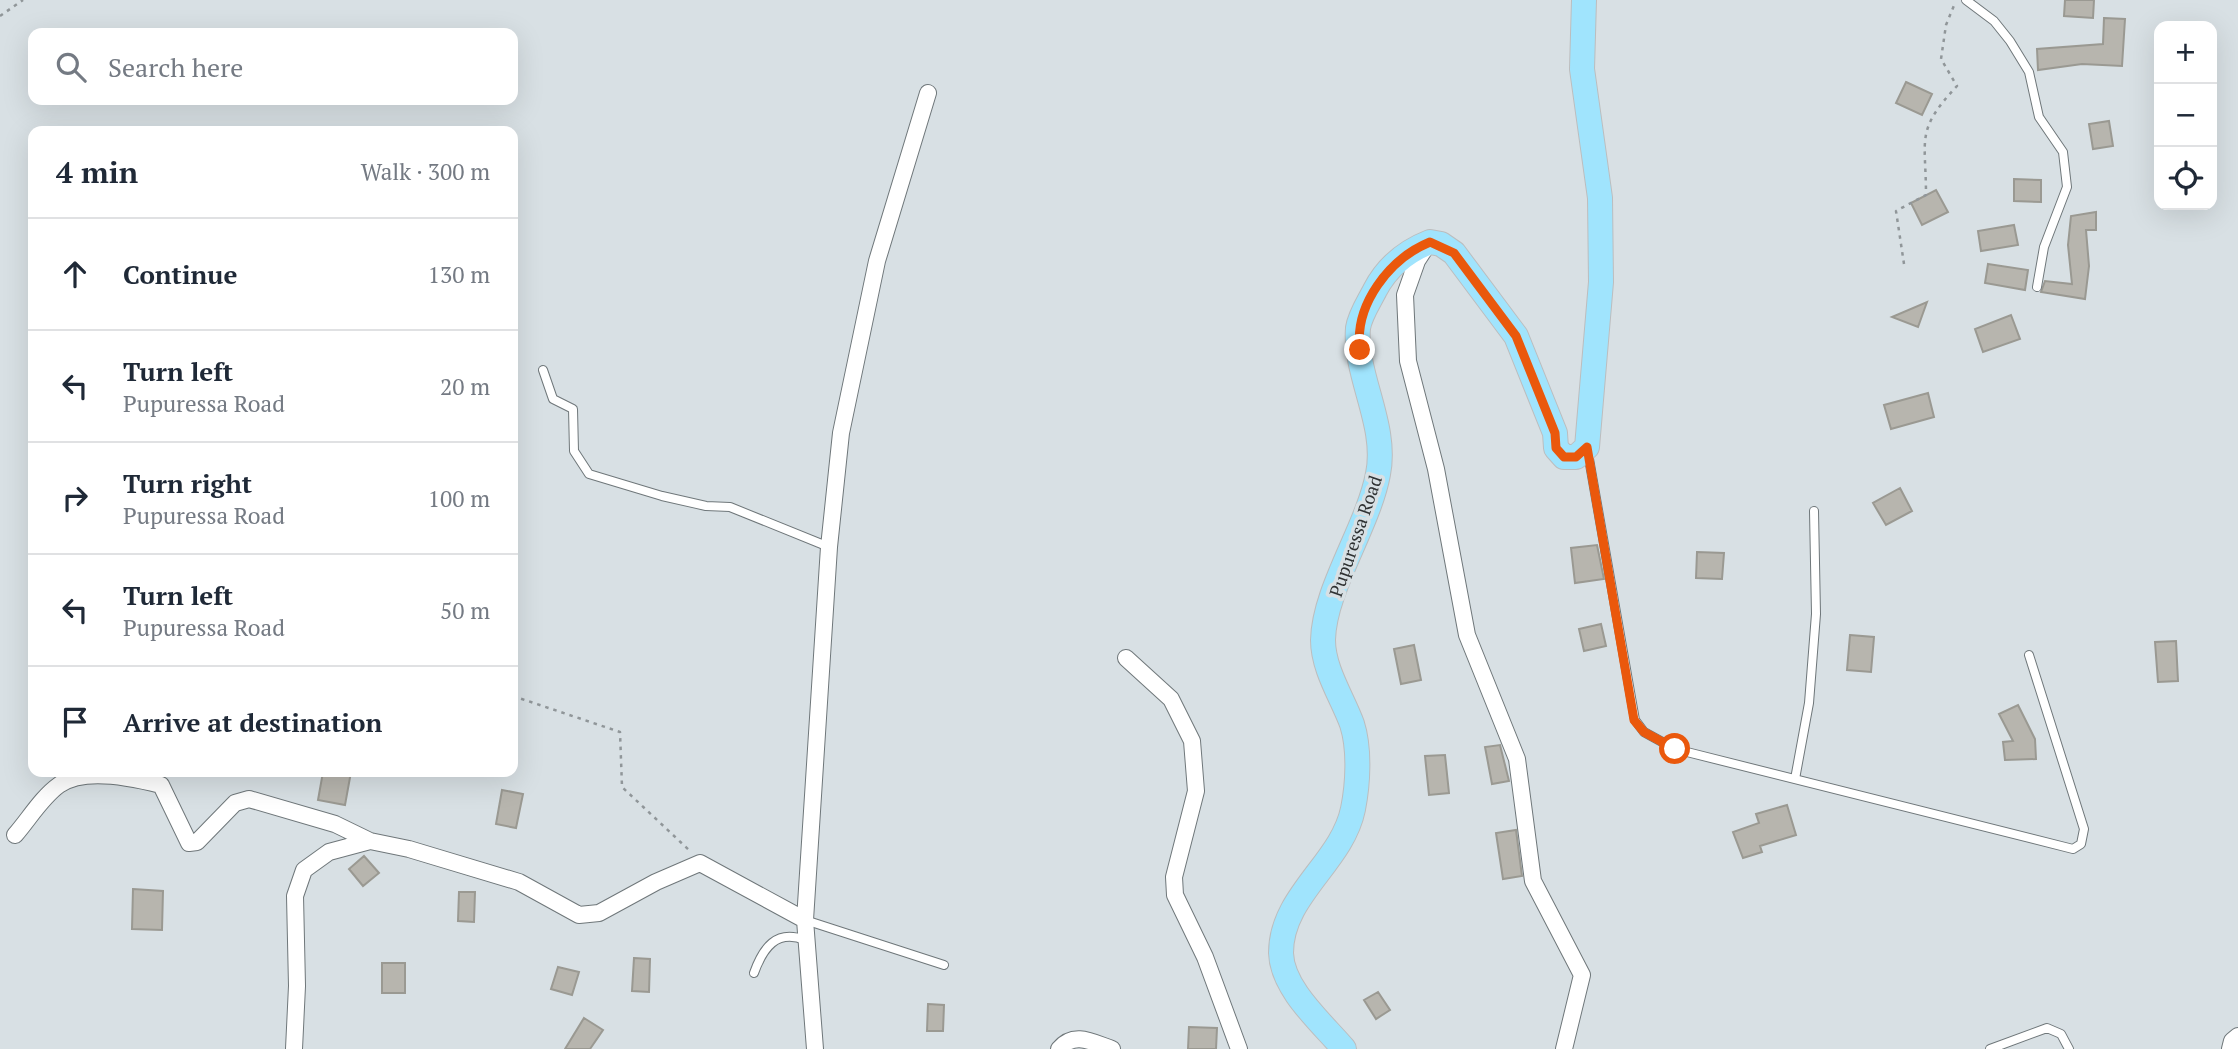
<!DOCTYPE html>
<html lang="en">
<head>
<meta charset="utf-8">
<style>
  :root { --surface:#fff; --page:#f2f2f3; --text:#1f2937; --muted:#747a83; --line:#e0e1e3 }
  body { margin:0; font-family:"PT Serif",serif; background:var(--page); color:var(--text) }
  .controls { position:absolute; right:21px; top:21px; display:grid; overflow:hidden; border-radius:14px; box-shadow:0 7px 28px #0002 }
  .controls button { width:63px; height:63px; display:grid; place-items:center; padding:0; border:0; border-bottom:2px solid var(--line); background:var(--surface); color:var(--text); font:35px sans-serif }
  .stop { position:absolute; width:21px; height:21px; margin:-16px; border:5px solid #ea580c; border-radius:50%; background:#fff }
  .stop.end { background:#ea580c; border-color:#fff; box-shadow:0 2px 7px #0008 }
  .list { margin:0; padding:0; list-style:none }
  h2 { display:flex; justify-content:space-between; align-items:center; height:91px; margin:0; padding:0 28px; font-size:30px }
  h2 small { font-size:23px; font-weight:400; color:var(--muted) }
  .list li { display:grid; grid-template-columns:46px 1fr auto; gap:21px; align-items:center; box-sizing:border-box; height:112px; padding:0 28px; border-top:2px solid var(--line) }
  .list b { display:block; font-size:26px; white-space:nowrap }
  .list p { margin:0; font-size:23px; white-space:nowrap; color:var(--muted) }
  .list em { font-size:23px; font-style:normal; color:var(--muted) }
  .icon { flex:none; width:38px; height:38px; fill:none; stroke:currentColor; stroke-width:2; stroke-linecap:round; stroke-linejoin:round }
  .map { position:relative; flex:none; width:2238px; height:1049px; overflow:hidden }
  .search { position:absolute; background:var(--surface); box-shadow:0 7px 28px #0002; left:28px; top:28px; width:490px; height:77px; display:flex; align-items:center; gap:18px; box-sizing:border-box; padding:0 24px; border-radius:14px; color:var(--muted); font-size:26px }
  .panel { position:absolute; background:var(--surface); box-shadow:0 7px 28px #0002; left:28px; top:126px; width:490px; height:651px; border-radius:14px }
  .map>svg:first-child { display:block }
</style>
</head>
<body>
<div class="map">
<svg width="2238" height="1049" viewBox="0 0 2238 1049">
  <rect width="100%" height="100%" fill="#d8e0e4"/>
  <path fill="#b7b5ae" stroke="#9a9992" stroke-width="2" d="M2065 0H2094L2093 18 2064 16Z
    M2104 18 2125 19 2122 66 2082 64 2038 70 2037 49 2103 44Z
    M1906 82 1932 94 1922 115 1896 103Z
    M2109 121 2113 146 2093 149 2089 124Z
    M2014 179 2041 180V202L2014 201Z
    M1936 190 1948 212 1922 225 1911 203Z
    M2096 212V230H2086L2089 266 2085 299 2041 292 2045 281 2072 284 2068 245 2071 216Z
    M2014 225 2018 245 1981 251 1978 231Z
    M1988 264 2028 270 2025 290 1985 283Z
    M1927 302 1918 327 1892 317Z
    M2011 315 2020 339 1983 352 1975 329Z
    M1928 393 1934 417 1891 429 1884 405Z
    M1900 488 1912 511 1886 525 1873 503Z
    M1597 545 1604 579 1575 583 1571 548Z
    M1697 552 1724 553 1722 579 1696 578Z
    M1601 624 1606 646 1584 651 1579 629Z
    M1850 635 1874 637 1871 672 1847 670Z
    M2176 641 2178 681 2158 682 2155 642Z
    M1414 645 1421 680 1401 684 1394 649Z
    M2018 705 2035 739 2036 759 2005 760 2003 742 2013 741 1999 714Z
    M1500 745 1509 781 1492 784 1485 747Z
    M1445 755 1449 793 1429 795 1425 756Z
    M323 772H351L345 805 318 800Z
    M502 790 523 794 516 828 496 824Z
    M1787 805 1796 835 1760 846 1762 852 1743 858 1733 832 1759 823 1756 814Z
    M1516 830 1522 876 1503 879 1496 833Z
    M364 856 379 873 363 886 349 869Z
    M133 889 163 891 162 930 132 929Z
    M459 892H475L474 922 458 921Z
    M634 958 650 959 649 992 632 991Z
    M382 963H405V993H382Z
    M558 967 579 972 572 995 551 989Z
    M1378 992 1390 1010 1376 1019 1364 1000Z
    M928 1004 944 1005 943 1031H927Z
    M584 1018 603 1030 590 1049H565Z
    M1189 1027 1217 1028 1216 1049H1188Z"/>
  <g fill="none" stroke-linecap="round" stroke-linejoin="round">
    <defs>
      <path id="service" d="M1966 0 1994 21 2010 41 2029 72 2039 117 2063 152 2067 187 2044 247 2037 287
        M543 370 553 399 573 409 574 451 589 474 662 496 706 506 730 507 829 547
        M1588 453 1635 720 1644 732 1675 749 2073 849 2081 844 2084 829 2029 655
        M1795 779 1809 703 1816 614 1814 511
        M805 920 944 965
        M754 973C763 948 776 929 805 940
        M1990 1049 2047 1028 2061 1034 2069 1049"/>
      <path id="minor" d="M1426 247 1417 261 1405 295 1408 361 1436 469 1467 635 1517 759 1533 881 1582 975 1564 1049
        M1126 658 1171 699 1192 741 1196 791 1174 877 1175 895 1205 957 1239 1049
        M15 835C29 819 42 797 59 785 84 767 134 778 161 785L189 843 197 842 235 803 249 799 335 824 370 841
        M805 920 829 547 841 433 877 261 928 93
        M294 1049 297 986 295 896 304 870 329 852 370 841 409 849 519 882 579 915 599 913 656 882 700 863 805 920 815 1049
        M1059 1049C1074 1031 1092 1042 1112 1049
        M2230 1049 2232 1041 2238 1036"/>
      <path id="primary" d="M1344 1049C1322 1023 1282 989 1281 953 1281 895 1342 863 1353 809 1358 784 1360 749 1352 724 1342 697 1323 669 1323 640 1324 589 1368 527 1378 474 1388 425 1354 375 1358 328 1360 315 1369 302 1375 290 1387 267 1407 251 1430 242L1441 244 1454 253 1516 336 1555 433 1556 448 1564 457H1576L1587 447 1601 282 1600 198 1582 69 1584 0"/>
    </defs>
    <use href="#service" stroke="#6f777a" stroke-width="10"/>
    <use href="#minor" stroke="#6f777a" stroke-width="18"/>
    <use href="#primary" stroke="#bcbdbe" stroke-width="26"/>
    <path stroke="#909699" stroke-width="2.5" stroke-dasharray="3.5 5" stroke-linecap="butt" d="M0 16 23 0
      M1904 264 1896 211 1926 195C1926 138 1915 131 1957 86L1941 59 1946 25 1955 3
      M513 696 620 732 622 787 689 850"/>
    <use href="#service" stroke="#fff" stroke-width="8"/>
    <use href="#minor" stroke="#fff" stroke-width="16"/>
    <use href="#primary" stroke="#a0e4fd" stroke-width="24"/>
  </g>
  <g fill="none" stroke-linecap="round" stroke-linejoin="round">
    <path stroke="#ea580c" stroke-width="9" d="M1360 350C1354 305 1389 259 1430 242L1454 253 1516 336 1555 433 1556 448 1564 457H1576L1587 447 1634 720 1644 732 1675 749"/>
  </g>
  <g text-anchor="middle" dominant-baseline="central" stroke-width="7" stroke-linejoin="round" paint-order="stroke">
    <g font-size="18" fill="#2f3233" stroke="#d8e0e4">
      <text transform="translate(1355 536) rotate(-71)">Pupuressa Road</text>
    </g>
  </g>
</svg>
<div class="controls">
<button>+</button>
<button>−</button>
<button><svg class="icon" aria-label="locate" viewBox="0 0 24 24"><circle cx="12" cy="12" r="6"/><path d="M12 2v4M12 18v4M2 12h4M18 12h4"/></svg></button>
</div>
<div class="stop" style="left:1675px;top:749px"></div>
<div class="stop end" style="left:1360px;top:350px"></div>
<div class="search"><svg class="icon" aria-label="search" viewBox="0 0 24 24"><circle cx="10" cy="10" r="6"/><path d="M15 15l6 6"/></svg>Search here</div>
<section class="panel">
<h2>4 min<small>Walk · 300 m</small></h2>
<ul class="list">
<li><svg class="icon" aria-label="ahead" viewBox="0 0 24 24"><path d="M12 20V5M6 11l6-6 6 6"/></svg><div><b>Continue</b></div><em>130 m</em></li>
<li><svg class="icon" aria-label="left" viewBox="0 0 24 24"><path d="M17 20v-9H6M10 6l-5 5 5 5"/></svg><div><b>Turn left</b><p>Pupuressa Road</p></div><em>20 m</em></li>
<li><svg class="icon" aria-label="right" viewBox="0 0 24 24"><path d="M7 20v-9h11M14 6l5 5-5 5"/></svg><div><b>Turn right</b><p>Pupuressa Road</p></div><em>100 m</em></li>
<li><svg class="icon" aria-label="left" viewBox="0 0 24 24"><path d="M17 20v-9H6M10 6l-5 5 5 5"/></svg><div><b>Turn left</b><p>Pupuressa Road</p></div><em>50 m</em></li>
<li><svg class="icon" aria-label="arrive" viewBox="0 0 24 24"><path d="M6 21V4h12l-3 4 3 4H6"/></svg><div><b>Arrive at destination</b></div></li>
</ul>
</section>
</div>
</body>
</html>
